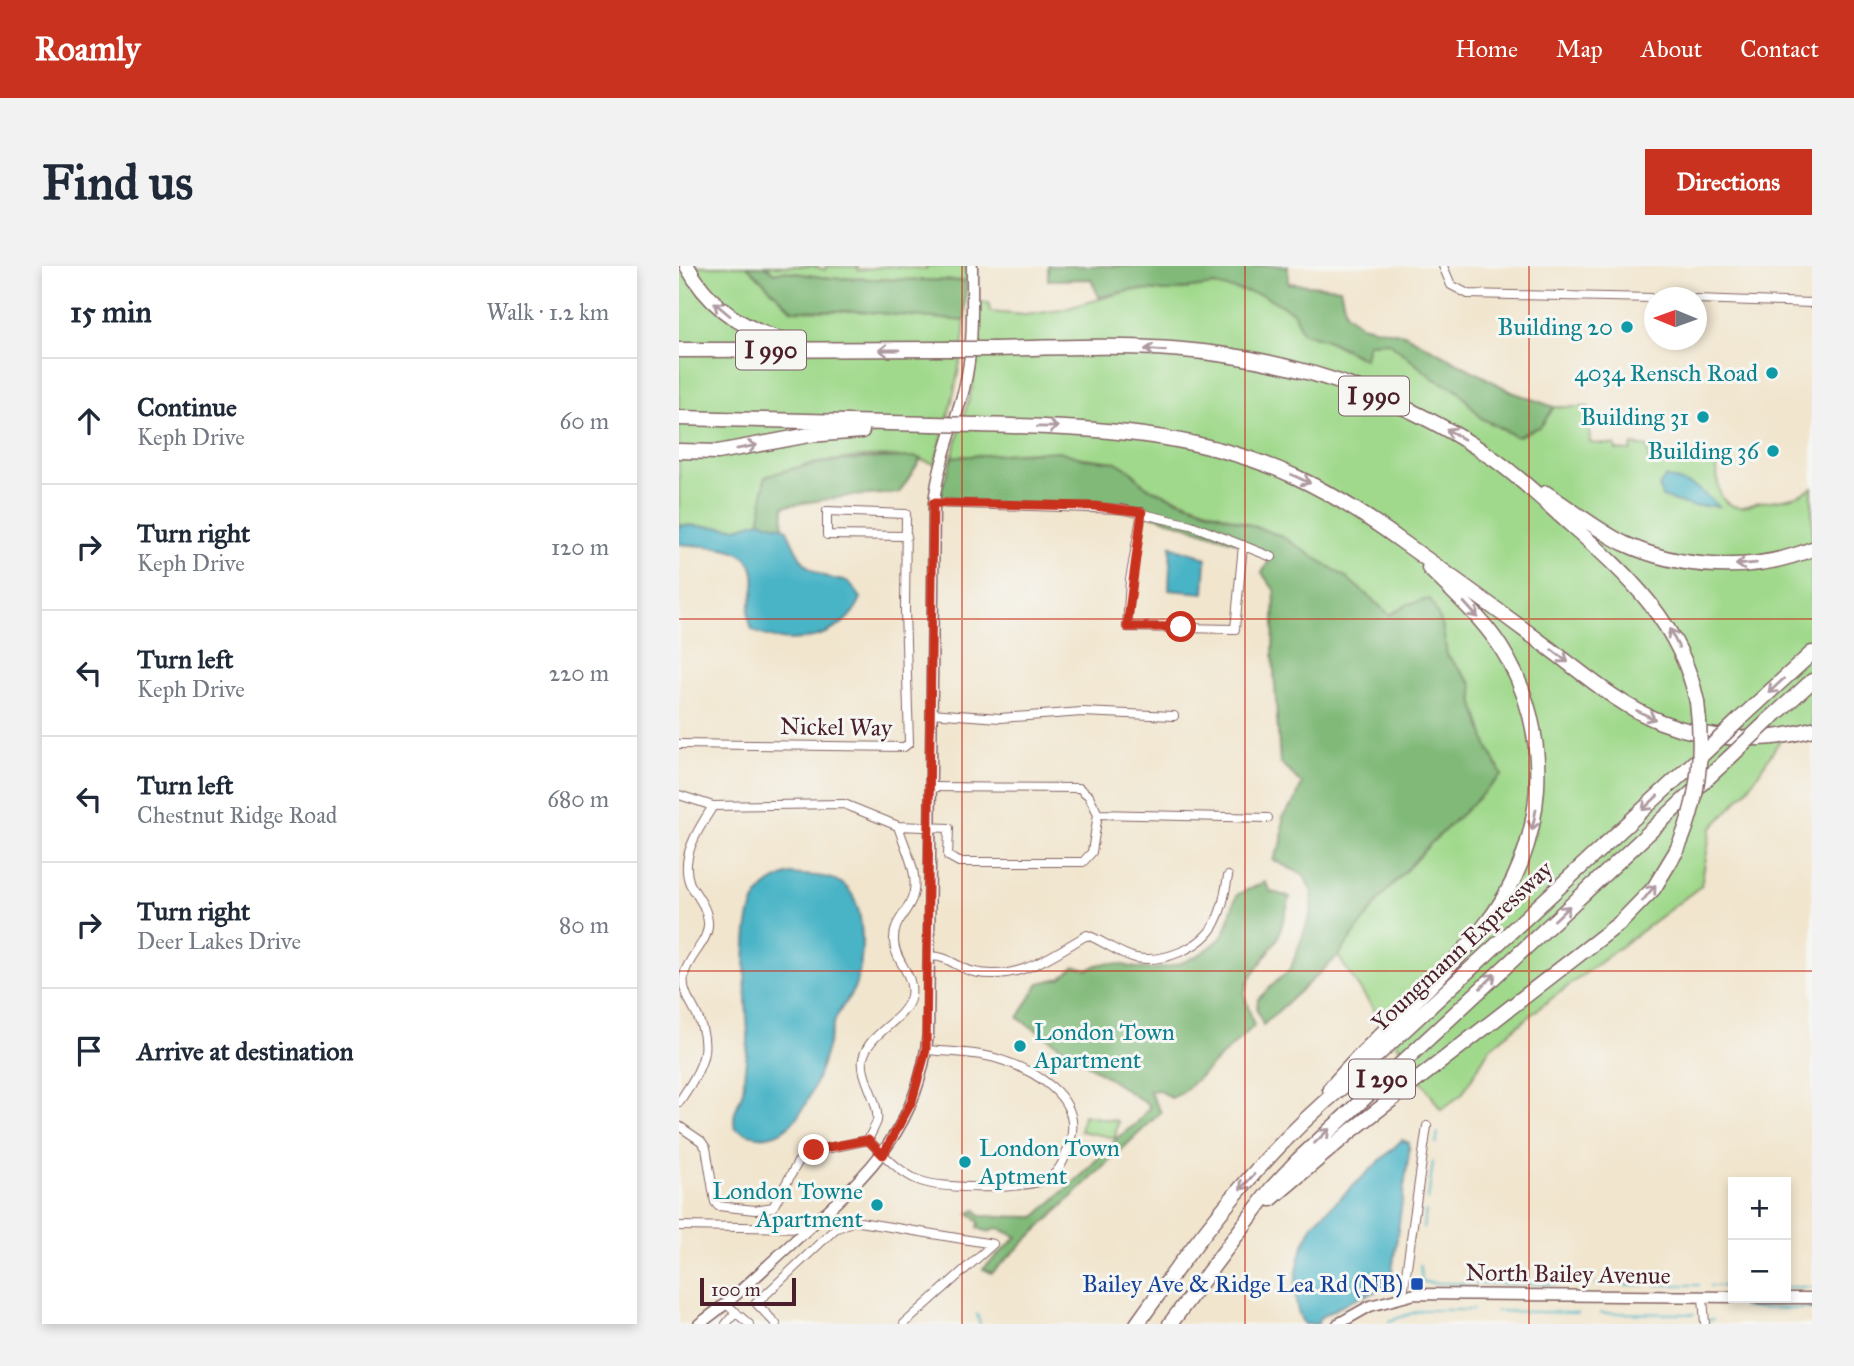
<!DOCTYPE html>
<html lang="en">
<head>
<meta charset="utf-8">
<style>
  :root { --surface:#fff; --page:#f2f2f3; --text:#1f2937; --muted:#747a83; --line:#e0e1e3; --accent:#c8321e }
  body { margin:0; font-family:"IM FELL Great Primer",serif; background:var(--page); color:var(--text) }
  .controls { position:absolute; right:21px; bottom:21px; display:grid; overflow:hidden; border-radius:0px; box-shadow:0 4px 10px #0003 }
  .controls button { width:63px; height:63px; display:grid; place-items:center; padding:0; border:0; border-bottom:2px solid var(--line); background:var(--surface); color:var(--text); font:35px sans-serif }
  .compass { position:absolute; left:965px; top:21px; width:63px; height:63px; border-radius:50%; background:var(--surface); box-shadow:0 4px 10px #0003; rotate:271deg }
  .scale { position:absolute; left:21px; bottom:18px; width:96px; box-sizing:border-box; padding-left:7px; border:4px solid #4a1f2b; border-top:0; font-size:19px; line-height:24px; white-space:nowrap; color:#4a1f2b; -webkit-text-stroke:5px #f6f6f2; paint-order:stroke }
  .stop { position:absolute; width:21px; height:21px; margin:-16px; border:5px solid #c8321e; border-radius:50%; background:#fff }
  .stop.end { background:#c8321e; border-color:#fff; box-shadow:0 2px 7px #0008 }
  .list { margin:0; padding:0; list-style:none }
  h2 { display:flex; justify-content:space-between; align-items:center; height:91px; margin:0; padding:0 28px; font-size:30px }
  h2 small { font-size:23px; font-weight:400; color:var(--muted) }
  .list li { display:grid; grid-template-columns:46px 1fr auto; gap:21px; align-items:center; box-sizing:border-box; height:126px; padding:0 28px; border-top:2px solid var(--line) }
  .list b { display:block; font-size:26px; white-space:nowrap }
  .list p { margin:0; font-size:23px; white-space:nowrap; color:var(--muted) }
  .list em { font-size:23px; font-style:normal; color:var(--muted) }
  .icon { flex:none; width:38px; height:38px; fill:none; stroke:currentColor; stroke-width:2; stroke-linecap:round; stroke-linejoin:round }
  .map { position:relative; flex:none; width:1133px; height:1058px; overflow:hidden; border-radius:0px }
  header { display:flex; align-items:center; gap:42px; box-sizing:border-box; height:98px; padding:0 35px; background:var(--accent); color:#fff }
  header strong { font-size:33px }
  nav { display:flex; gap:38px; margin-inline-start:auto; font-size:24px }
  .intro { display:flex; align-items:center; justify-content:space-between; box-sizing:border-box; height:168px; padding:0 42px }
  h1 { margin:0; font-size:49px }
  .button { padding:18px 32px; border-radius:0px; background:var(--accent); color:#fff; font-size:24px; font-weight:700 }
  main { display:flex; gap:42px; padding:0 42px }
  aside { flex:1; background:var(--surface); border-radius:0px; box-shadow:0 4px 10px #0003 }
  .map>svg:first-child { display:block }
</style>
</head>
<body>
<header>
<strong>Roamly</strong>
<nav><a>Home</a><a>Map</a><a>About</a><a>Contact</a></nav>
</header>
<div class="intro"><h1>Find us</h1><a class="button">Directions</a></div>
<main>
<aside>
<h2>15 min<small>Walk · 1.2 km</small></h2>
<ul class="list">
<li><svg class="icon" aria-label="ahead" viewBox="0 0 24 24"><path d="M12 20V5M6 11l6-6 6 6"/></svg><div><b>Continue</b><p>Keph Drive</p></div><em>60 m</em></li>
<li><svg class="icon" aria-label="right" viewBox="0 0 24 24"><path d="M7 20v-9h11M14 6l5 5-5 5"/></svg><div><b>Turn right</b><p>Keph Drive</p></div><em>120 m</em></li>
<li><svg class="icon" aria-label="left" viewBox="0 0 24 24"><path d="M17 20v-9H6M10 6l-5 5 5 5"/></svg><div><b>Turn left</b><p>Keph Drive</p></div><em>220 m</em></li>
<li><svg class="icon" aria-label="left" viewBox="0 0 24 24"><path d="M17 20v-9H6M10 6l-5 5 5 5"/></svg><div><b>Turn left</b><p>Chestnut Ridge Road</p></div><em>680 m</em></li>
<li><svg class="icon" aria-label="right" viewBox="0 0 24 24"><path d="M7 20v-9h11M14 6l5 5-5 5"/></svg><div><b>Turn right</b><p>Deer Lakes Drive</p></div><em>80 m</em></li>
<li><svg class="icon" aria-label="arrive" viewBox="0 0 24 24"><path d="M6 21V4h12l-3 4 3 4H6"/></svg><div><b>Arrive at destination</b></div></li>
</ul>
</aside>
<div class="map">
<svg width="1133" height="1058" viewBox="0 0 1133 1058">
  <rect width="100%" height="100%" fill="#f6f6f2"/>
  <filter id="ink" filterUnits="userSpaceOnUse"><feTurbulence type="fractalNoise" baseFrequency=".0143" numOctaves="2"/><feDisplacementMap in="SourceGraphic" scale="14" xChannelSelector="R" yChannelSelector="G"/><feConvolveMatrix kernelMatrix="1 2 1 2 8 2 1 2 1" color-interpolation-filters="sRGB"/></filter>
  <filter id="wash" filterUnits="userSpaceOnUse"><feTurbulence type="fractalNoise" baseFrequency=".00686" numOctaves="4" result="noise"/><feDisplacementMap in="SourceGraphic" scale="28" xChannelSelector="R" yChannelSelector="G"/><feGaussianBlur stdDeviation="1.57" result="paint"/><feColorMatrix in="noise" values="0 0 0 0 0 0 0 0 0 0 0 0 0 0 0 0 0 1.4 0 .05"/><feComposite in="paint" operator="in"/></filter>
  <g filter="url(#wash)">
    <rect width="100%" height="100%" fill="#f1e5cd"/>
    <path fill="#a0d98c" stroke="#757c5c" stroke-width="2" d="M0 0H68L113 44 179 45 286 55C282 108 270 148 256 198 213 181 129 195 86 211L81 255 58 262 0 259Z
      M87 0H135L146 4 147 0 179 1V4L208 0 247 3V0H287V15L147 12 104 5 95 7Z
      M534 19 584 28 614 46 647 74 685 93 689 77 710 76 755 113 779 124 802 152 838 171 862 160 875 141H910L911 177 936 179 937 184 952 185 953 179 969 181 970 195 1038 197C1038 213 1037 240 1060 241 1067 242 1074 237 1081 236 1098 234 1117 233 1133 222V463L1104 470 1069 523 1032 563 1022 620 864 739 811 782 783 828 762 844 659 690 703 630 751 578 823 509 808 479 795 438 793 418 768 389 763 358 729 338 711 349 668 312 602 270 485 228 466 220 452 205 437 196 356 186 273 191 293 122 299 36 310 37 311 46 346 49 382 44 453 24 491 25Z
      M404 849 439 855 436 872 401 865Z"/>
    <path fill="#80b978" stroke="#656c52" stroke-width="2" d="M68 0H86L95 7 104 5 148 12 287 15 286 55 178 45 113 44Z
      M369 0H609V17L661 22 667 47 681 59 725 68 833 126 875 141 862 160 838 171 802 152 779 124 755 113 710 76 689 77 686 93 648 74 623 67 614 46 584 29 534 19 491 25 453 24 420 31 412 13 369 14Z
      M380 185 405 193 437 196 452 205 466 220 496 233 602 270 668 312 711 349 729 338 751 333 763 358 768 389 793 418 795 438 808 479 823 509 751 578 703 630 659 690 584 759 578 744 579 733 612 702 632 647 633 627 625 609 594 594 603 576 604 550 616 535 623 518 601 496 594 389 596 325 583 307 592 291 564 278 463 246 268 237 261 228 273 191Z
      M237 191 242 193 220 227 169 230 105 240 104 261 81 255 86 211C134 193 187 192 237 191Z
      M586 616 592 626 611 631 599 672 570 714 565 728 575 760 503 827 492 832 480 824 470 825 482 846 313 1007 304 1003 338 971 319 962 309 966 299 962 300 956 290 947 297 944 301 950 356 951 405 907 439 871 457 858 471 840 339 752 360 717 382 712 396 700 409 704C428 690 446 702 467 703 493 704 522 691 541 673 551 663 551 640 559 628Z"/>
    <path fill="#49b4c6" stroke="#4a6a78" stroke-width="2" d="M987 211 1015 220 1040 240H1012L983 231 980 220Z
      M81 255 107 262C124 300 128 309 170 316L182 332C166 373 109 384 73 364 65 337 72 345 75 322 81 275 33 282 0 278V259L58 262Z
      M492 279C500 286 516 285 527 293L525 327 490 324Z
      M111 608C128 610 154 608 167 621 187 640 185 690 178 715 174 730 160 741 155 757 142 799 123 900 56 862 51 844 65 834 65 816 65 800 70 783 69 768 67 737 61 659 77 633 84 619 97 613 111 608Z
      M723 874 730 877V887L711 1020 674 1034 640 1052 639 1058H625C607 1031 620 983 635 957Z"/>
    <g fill="none" stroke-linecap="round" stroke-linejoin="round">
      <path stroke="#49b4c6" stroke-width="2" d="M757 877 759 867
        M749 934 754 896
        M744 962 747 945
        M741 999 743 1016 758 1017 899 1018
        M917 1018 966 1019
        M977 1019H1020
        M1031 1020H1039
        M1042 1020 1054 1021
        M1107 1021H1133
        M1064 1042 1133 1043
        M817 1045 899 1047
        M921 1047 1015 1048
        M298 1048 301 1058
        M1030 1054 1034 1053
        M710 1055 743 1044H794"/>
    </g>
  </g>
  <g filter="url(#ink)">
    <g fill="none" stroke-linecap="round" stroke-linejoin="round">
      <defs>
        <path id="street" d="M764 0 772 19 789 28 975 32
          M1017 33 1133 37
          M255 237 443 243 512 259 593 291
          M463 246 451 314 448 361 556 363 564 279
          M251 447 321 452 403 446 495 450
          M0 478 225 481 230 477 226 344 227 248 148 245V269L228 270
          M250 521 400 522 410 530 419 548 589 552
          M0 529 34 540
          M219 560C226 583 244 613 231 637 224 651 214 658 215 675 215 695 236 708 232 730 226 756 189 766 184 793 181 812 201 836 198 855 196 861 191 869 189 874 204 888 220 906 239 914 262 924 347 924 370 912 382 905 387 889 391 876 405 830 353 803 316 792 294 786 270 786 247 784
          M249 691C269 688 277 702 295 706 340 716 373 689 408 669 425 675 439 688 457 692 484 697 523 682 536 657 544 642 546 626 549 610
          M0 836C25 799 36 780 13 739 7 730 3 720 5 709 9 690 31 675 29 656 28 641 18 630 11 618 0 591 20 562 34 540L165 538 219 560 270 562 269 590 280 596H404L413 586 419 548
          M0 860 22 875 27 882 36 936 39 940 76 944 94 941 119 896 128 887 189 874
          M0 960 129 962
          M68 1019 82 1033
          M724 1029 748 860
          M1024 1031 1026 1058
          M82 1033 156 963 175 955 314 978 225 1058
          M82 1033 77 1037 97 1058
          M47 1038 70 1058
          M47 1058 57 1046"/>
        <path id="secondary" d="M1075 1032H1133
          M20 1058C52 1036 80 1007 109 981 179 916 239 871 249 768L255 237C259 197 275 161 285 123 295 83 293 41 293 0
          M659 1058 691 1040 736 1028 1054 1031"/>
        <path id="highway" d="M8 0C32 45 73 69 122 78
          M315 83C392 81 471 77 547 89 640 102 735 138 812 191 841 211 866 236 892 259 950 310 1002 358 1018 436
          M0 84 269 83
          M0 152 253 158
          M300 159C410 162 515 164 617 211 656 229 691 252 725 277 773 311 820 345 867 380 904 407 939 439 982 456 1029 474 1084 478 1133 463
          M0 185 39 186 130 169 183 165
          M867 227C893 244 917 263 944 277 1002 304 1074 307 1133 283
          M1060 454 1133 387
          M1089 455 1133 415
          M651 823C698 767 757 720 804 662 869 582 877 467 821 380 801 350 775 327 750 302
          M592 933 672 865 942 656 975 622 998 584
          M458 1058C520 970 585 885 669 816L1021 491
          M491 1058 592 923 619 894 1050 492"/>
      </defs>
      <use href="#street" stroke="#846464" stroke-width="10"/>
      <use href="#secondary" stroke="#846464" stroke-width="13"/>
      <use href="#highway" stroke="#846464" stroke-width="17"/>
      <use href="#street" stroke="#fff" stroke-width="8"/>
      <use href="#secondary" stroke="#fff" stroke-width="10"/>
      <use href="#highway" stroke="#fff" stroke-width="14"/>
      <defs>
        <path id="highway-bridge" d="M269 83H315
          M253 158 300 159
          M1021 491 1060 454
          M1050 492 1089 455
          M998 584C1020 536 1025 488 1018 436"/>
      </defs>
      <use href="#highway-bridge" stroke="#846464" stroke-width="17" stroke-linecap="butt"/>
      <use href="#highway-bridge" stroke="#fff" stroke-width="14"/>
    </g>
    <defs><path id="oneway-shaft" d="M-6 0H5M1.5-3L5.5 0L1.5 3" fill="none" stroke-width="1.6" stroke-linecap="round" stroke-linejoin="round" transform="scale(1.75)"/></defs>
    <g stroke="#ae9aa0">
      <use href="#oneway-shaft" transform="translate(43 43) rotate(-140)"/>
      <use href="#oneway-shaft" transform="translate(210 84) rotate(180)"/>
      <use href="#oneway-shaft" transform="translate(476 84) rotate(-176)"/>
      <use href="#oneway-shaft" transform="translate(369 161) rotate(1)"/>
      <use href="#oneway-shaft" transform="translate(776 168) rotate(-150)"/>
      <use href="#oneway-shaft" transform="translate(68 181) rotate(-11)"/>
      <use href="#oneway-shaft" transform="translate(622 213) rotate(25)"/>
      <use href="#oneway-shaft" transform="translate(1067 298) rotate(175)"/>
      <use href="#oneway-shaft" transform="translate(792 344) rotate(48)"/>
      <use href="#oneway-shaft" transform="translate(995 372) rotate(-117)"/>
      <use href="#oneway-shaft" transform="translate(881 390) rotate(37)"/>
      <use href="#oneway-shaft" transform="translate(1097 420) rotate(137)"/>
      <use href="#oneway-shaft" transform="translate(967 449) rotate(26)"/>
      <use href="#oneway-shaft" transform="translate(971 537) rotate(137)"/>
      <use href="#oneway-shaft" transform="translate(855 554) rotate(101)"/>
      <use href="#oneway-shaft" transform="translate(970 627) rotate(-51)"/>
      <use href="#oneway-shaft" transform="translate(883 647) rotate(-43)"/>
      <use href="#oneway-shaft" transform="translate(809 715) rotate(-43)"/>
      <use href="#oneway-shaft" transform="translate(643 870) rotate(-44)"/>
      <use href="#oneway-shaft" transform="translate(568 916) rotate(132)"/>
    </g>
  </g>
  <g fill="none" stroke-linecap="round" stroke-linejoin="round" filter="url(#ink)">
    <path stroke="#c8321e" stroke-width="9" d="M135 884 189 874 204 889 233 835 247 784 254 237 415 240 463 246 448 361H502"/>
  </g>
  <path fill="none" stroke="#c8321e" stroke-width="2" stroke-opacity="0.55" d="M283 0V1058M566 0V1058M850 0V1058M0 353H1133M0 705H1133"/>
  <g fill="#0f9aa8" stroke="#f6f6f2" stroke-width="2.5">
    <circle cx="948" cy="61" r="7"/>
    <circle cx="1093" cy="107" r="7"/>
    <circle cx="1024" cy="151" r="7"/>
    <circle cx="1094" cy="185" r="7"/>
    <circle cx="341" cy="780" r="7"/>
    <circle cx="286" cy="896" r="7"/>
    <circle cx="198" cy="939" r="7"/>
  </g>
  <rect fill="#1a4fb4" stroke="#f6f6f2" stroke-width="2.5" x="731" y="1011" width="14" height="14" rx="3.5"/>
  <g text-anchor="middle" dominant-baseline="central" stroke-width="6" stroke-linejoin="round" paint-order="stroke">
    <g fill="#f6f6f2" stroke="#7e6067" stroke-width="2">
      <rect x="57" y="64.5" width="70" height="39" rx="5"/>
      <rect x="660" y="110.5" width="70" height="39" rx="5"/>
      <rect x="670" y="793.5" width="66" height="39" rx="5"/>
    </g>
    <g font-size="23" font-weight="bold" fill="#4a1f2b">
      <text x="92" y="84">I 990</text>
      <text x="695" y="130">I 990</text>
      <text x="703" y="813">I 290</text>
    </g>
    <g font-size="24" fill="#0d838f" stroke="#f6f6f2" text-anchor="end">
      <text x="934" y="61">Building 20</text>
      <text x="1079" y="107">4034 Rensch Road</text>
      <text x="1010" y="151">Building 31</text>
      <text x="1080" y="185">Building 36</text>
      <text x="355" y="766" text-anchor="start">London Town<tspan x="355" dy="28">Apartment</tspan></text>
      <text x="300" y="882" text-anchor="start">London Town<tspan x="300" dy="28">Aptment</tspan></text>
      <text x="184" y="925">London Towne<tspan x="184" dy="28">Apartment</tspan></text>
    </g>
    <g font-size="24" fill="#4a1f2b" stroke="#f6f6f2">
      <text transform="translate(157 461) rotate(1)">Nickel Way</text>
      <text transform="translate(783 680) rotate(-43)">Youngmann Expressway</text>
      <text transform="translate(889 1008) rotate(1)">North Bailey Avenue</text>
    </g>
    <g font-size="24" fill="#164399" stroke="#f6f6f2" text-anchor="end">
      <text x="724" y="1018">Bailey Ave &amp; Ridge Lea Rd (NB)</text>
    </g>
  </g>
</svg>
<div class="controls">
<button>+</button>
<button>−</button>
</div>
<svg class="compass" viewBox="-18 -18 36 36"><path d="M0-13l5 13h-10z" fill="#e53935"/><path d="M0 13l5-13h-10z" fill="#747a83"/></svg>
<div class="scale">100 m</div>
<div class="stop" style="left:502px;top:361px"></div>
<div class="stop end" style="left:135px;top:884px"></div>
</div>
</main>
</body>
</html>
